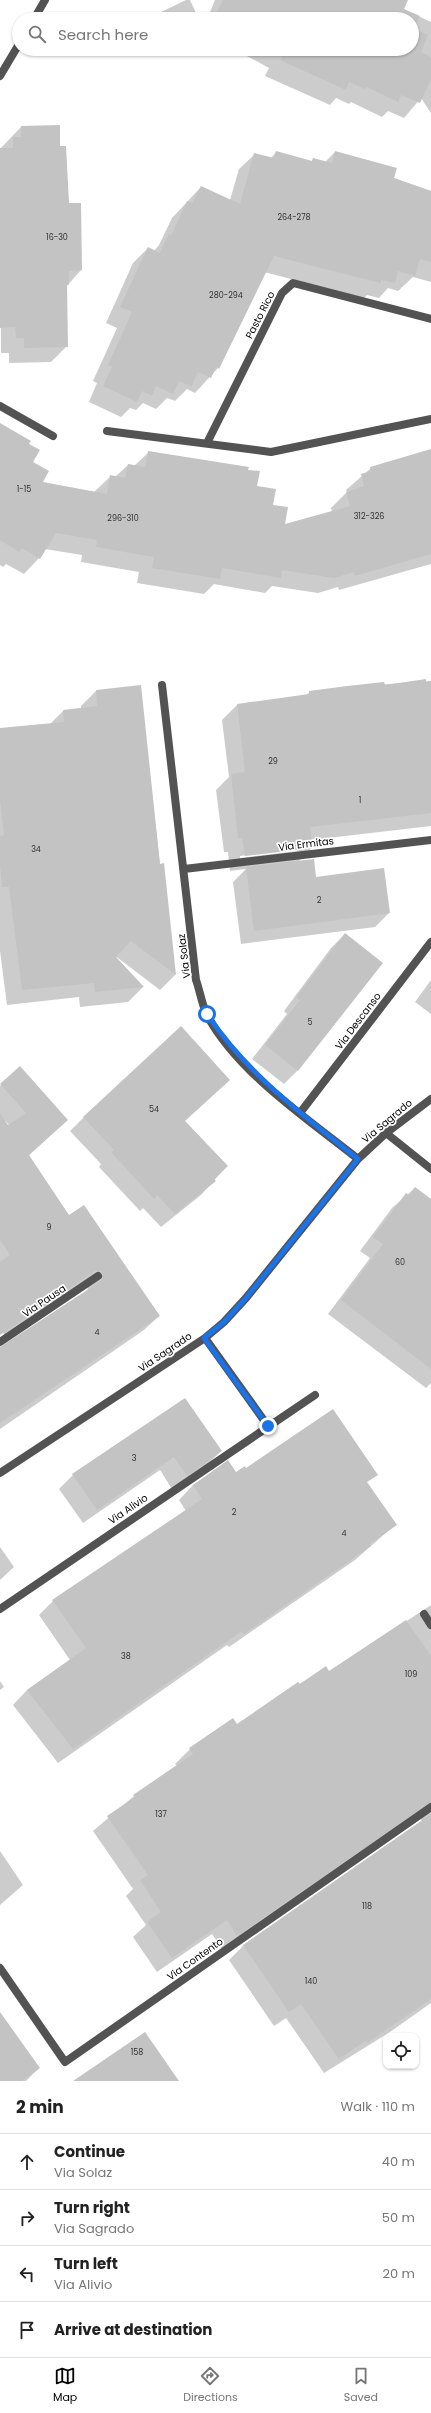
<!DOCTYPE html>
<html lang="en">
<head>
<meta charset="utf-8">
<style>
  :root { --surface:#fff; --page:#f6f6f6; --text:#222; --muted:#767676; --line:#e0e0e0; --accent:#000 }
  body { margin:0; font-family:Poppins,sans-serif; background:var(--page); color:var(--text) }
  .controls { position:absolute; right:12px; bottom:12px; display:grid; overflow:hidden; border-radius:8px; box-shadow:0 1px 3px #0004 }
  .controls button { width:36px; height:36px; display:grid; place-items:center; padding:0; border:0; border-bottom:1px solid var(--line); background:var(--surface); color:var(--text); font:20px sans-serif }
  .stop { position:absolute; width:12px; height:12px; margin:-9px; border:3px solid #1a73e8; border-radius:50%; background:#fff }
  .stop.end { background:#1a73e8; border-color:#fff; box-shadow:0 1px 4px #0008 }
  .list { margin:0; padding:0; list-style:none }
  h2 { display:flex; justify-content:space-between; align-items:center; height:52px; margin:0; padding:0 16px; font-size:17px }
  h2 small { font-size:13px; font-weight:400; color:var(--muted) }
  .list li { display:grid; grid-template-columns:26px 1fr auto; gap:12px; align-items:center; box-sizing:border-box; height:56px; padding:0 16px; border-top:1px solid var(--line) }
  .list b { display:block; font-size:15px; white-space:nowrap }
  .list p { margin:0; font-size:13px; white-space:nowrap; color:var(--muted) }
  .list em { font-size:13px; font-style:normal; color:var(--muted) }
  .icon { flex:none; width:22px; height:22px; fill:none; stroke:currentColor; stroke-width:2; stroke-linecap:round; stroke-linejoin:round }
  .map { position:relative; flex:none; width:431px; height:2081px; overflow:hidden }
  .search { position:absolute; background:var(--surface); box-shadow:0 1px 3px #0004; left:12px; right:12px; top:12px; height:44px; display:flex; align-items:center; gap:10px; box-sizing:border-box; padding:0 14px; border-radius:22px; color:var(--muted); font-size:15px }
  .sheet { height:276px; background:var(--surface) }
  nav { display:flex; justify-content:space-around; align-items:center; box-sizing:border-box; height:56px; border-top:1px solid var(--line); background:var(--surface); font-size:11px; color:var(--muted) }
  nav a { display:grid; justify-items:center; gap:2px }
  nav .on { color:var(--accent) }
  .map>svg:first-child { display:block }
</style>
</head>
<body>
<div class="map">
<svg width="431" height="2081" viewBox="0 0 431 2081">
  <rect width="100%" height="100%" fill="#fff"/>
  <path fill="#0003" fill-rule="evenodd" d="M186 0H190L199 19H156L161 12Z
    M215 0H407L403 9 431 22V113L421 98 404 118 388 111 382 117 351 102 349 104 336 98 330 105 265 76 269 68 234 49H412V19H207Z
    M21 127 59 147 81 270 66 287 67 346 51 362 9 363V353H1L0 149Z
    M276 152 311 162 313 159 325 162 335 152 393 178 431 191V282L413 277 398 291 388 288 379 298 367 295 364 298 264 272 218 368 195 393 187 389 175 401 167 398 156 409 143 403 136 410 130 408 121 417 89 402 97 383 93 381 117 328 106 323 133 263 148 248 154 251 159 245 172 218 201 187 230 200 239 169 255 154 271 158Z
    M0 424 28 444 32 462 41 483 94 492 110 477H115L128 465 134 466 149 452 247 471 284 525 332 512 331 508 347 492 346 490 371 468 431 450V564L339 590 338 587 318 593 272 586 265 593 214 584 204 594 137 583 139 572 81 562 82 555 45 549 39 558 24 574 6 564 3 567 0 565Z
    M431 681V826L311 840 312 848 298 862 316 878 389 913 375 927 241 944 233 882 246 869 230 871 228 852H224L216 790 229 777 222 720 237 705 306 696 310 692 347 687ZM297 849V851L240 858V856Z
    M140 686 160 865 163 864 175 975 160 990 114 955 143 987 128 1002 80 1007 79 997 7 1005 0 951V729L50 724 63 711 81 709V706L96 691Z
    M345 934 298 1070 284 1084 252 1059 287 1014 284 1011 331 948Z
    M431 980V1014L415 1002Z
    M20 1068 67 1120 28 1156 69 1216 159 1316 144 1330 0 1429V1374L87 1291 88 1287 5 1336 0 1328V1131L9 1125 0 1115V1086Z
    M84 1117 185 1121 227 1166 201 1195 161 1227 143 1208 140 1211 99 1167 101 1164 70 1131Z
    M415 1188 431 1201V1383L426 1388 328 1314 370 1258 360 1251 392 1208Z
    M185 1399 221 1451 207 1465 172 1489 160 1470 83 1523 59 1489 73 1475Z
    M236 1473 362 1476 396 1524 355 1560 229 1647 227 1645 58 1763 13 1705 27 1690 70 1660 39 1615 53 1601 186 1511 179 1500 193 1485Z
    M0 1547 14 1567 0 1580Z
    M431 1605V2003L390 2032 324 2073 286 2018 274 2026 229 1960 244 1945 422 1821 419 1816 222 1949 212 1934 157 1972 133 1937 146 1925 126 1896 133 1889 93 1831 134 1796 177 1766 175 1764 190 1749 236 1725 326 1667 329 1672Z
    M0 1681 4 1687 0 1690Z
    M0 1851 23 1885 0 1905Z
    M0 2013 39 2068 26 2081H0Z"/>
  <path fill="#c3c3c3" d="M223 0H408L404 9 420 16 414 29 428 35 421 52 431 57V79L420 103 401 95 398 102 367 87 365 89 349 82 346 90 280 60 284 52 276 49H412V19H214Z
    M60 125V146H66L69 203H81L82 270 69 271V285L67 284 68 347 24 348V338H16L15 327 0 328V148H13V137H21V126Z
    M276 151 312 161 313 158 332 163 335 151 397 168 394 178 431 191V262L420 259 415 276 398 271 395 283 381 280V283L274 256 219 369 216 367 211 378 198 372 191 387 179 381 173 394 156 386 152 396 142 391 137 402 103 386 112 367 108 365 132 312 120 307 148 247 160 253 169 234 171 236 187 201 192 203 201 186 240 204 254 153 274 158Z
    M0 423 31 441 29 444 40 450 33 462 49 471 43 482 107 494 110 475 125 478 128 464 145 467 148 451 249 467 248 470 260 471 257 486 276 489 273 505 288 507 285 524 350 506 346 492 364 486 361 474 371 471 370 467 431 449V554L355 576 354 572 334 578 282 570 281 578 222 568 220 579 152 568 154 557 96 547 97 540 56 533 40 559 22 548 19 552 0 540Z
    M426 679V682L431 681V813L310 827 313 848 245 856 242 838H238L231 774 245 772 237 704 309 694V691L347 686 384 682 385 685Z
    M141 685 160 864 164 863 176 975 131 941 116 957 144 987 95 992 94 983 22 990 9 887H2L0 864V836L4 835 0 800V728L64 722 63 710 97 706 96 690Z
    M314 859 316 877 384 868 390 913 254 931 246 867Z
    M345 933 383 963 298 1071 265 1045 300 1000 296 997Z
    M181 1026 230 1080 185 1121 228 1166 214 1179 216 1181 175 1214 157 1195 154 1199 111 1152 114 1150 83 1117Z
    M20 1066 68 1120 29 1155 69 1215 84 1205 160 1316 0 1423V1347L101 1281 103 1276 101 1271H95L0 1335V1262L10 1255 0 1240V1113L8 1125 26 1113 0 1084Z
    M415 1187 431 1199V1369L341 1300 383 1244 373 1237 406 1193 409 1195Z
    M185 1398 222 1451 187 1476 174 1457 97 1510 72 1474Z
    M333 1409 378 1475 367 1482 397 1525 370 1544 371 1546 244 1634 242 1631 73 1749 27 1690 86 1648 52 1600 202 1499 193 1485 228 1460 236 1472 245 1466 246 1468Z
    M406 1620 431 1656V1802L237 1936 227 1920 172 1958 147 1922 161 1912 140 1880 148 1875 107 1816 135 1797 133 1795 193 1754 189 1748 233 1718 237 1724 298 1682 300 1684 326 1666 329 1671Z
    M431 1814V1999L367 2043 365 2041 339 2059 301 2004 289 2012 243 1945Z
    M0 2012 40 2068 22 2081H0Z
    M145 2032 179 2081H73Z"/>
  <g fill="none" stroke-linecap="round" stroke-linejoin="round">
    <path stroke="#535353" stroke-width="8" d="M424 1614 431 1625"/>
    <path stroke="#535353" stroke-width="8" d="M34 19 45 0
      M0 76 19 44
      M0 406 53 436
      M107 431 271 452 431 419
      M207 443 282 293 293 283 431 319
      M162 685 196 980C200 991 202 1005 207 1015 238 1073 308 1119 358 1159
      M184 869 431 840
      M300 1113 431 942
      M386 1133 431 1169
      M205 1338 268 1426
      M0 1342 98 1276
      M0 1473 205 1338 224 1322 246 1298 358 1159 386 1133 431 1099
      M0 1609 315 1395
      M0 1968 65 2062 431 1807"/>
  </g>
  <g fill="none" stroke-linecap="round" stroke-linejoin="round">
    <path stroke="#1a73e8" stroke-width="5" d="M207 1014C247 1074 303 1115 358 1159L246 1298 224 1322 204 1338 268 1426"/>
  </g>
  <g text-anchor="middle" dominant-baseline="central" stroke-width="3.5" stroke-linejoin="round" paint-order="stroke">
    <g font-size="8" fill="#313131">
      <text x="294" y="217">264-278</text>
      <text x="57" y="237">16-30</text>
      <text x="226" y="295">280-294</text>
      <text x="24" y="489">1-15</text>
      <text x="369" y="516">312-326</text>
      <text x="123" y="518">296-310</text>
      <text x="273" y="761">29</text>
      <text x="360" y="800">1</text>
      <text x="36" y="849">34</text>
      <text x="319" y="900">2</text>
      <text x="310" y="1022">5</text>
      <text x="154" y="1109">54</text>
      <text x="49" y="1227">9</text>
      <text x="400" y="1262">60</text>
      <text x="97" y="1332">4</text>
      <text x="134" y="1458">3</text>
      <text x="234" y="1512">2</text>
      <text x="344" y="1533">4</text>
      <text x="126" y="1656">38</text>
      <text x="411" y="1674">109</text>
      <text x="161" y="1814">137</text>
      <text x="367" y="1906">118</text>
      <text x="311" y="1981">140</text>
      <text x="137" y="2052">158</text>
    </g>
    <g font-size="10" fill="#000" stroke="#fff">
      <text transform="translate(260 315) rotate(-63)">Pasto Rico</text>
      <text transform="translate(306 844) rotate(-7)">Via Ermitas</text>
      <text transform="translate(184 956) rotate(-97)">Via Solaz</text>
      <text transform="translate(358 1021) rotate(-53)">Via Descanso</text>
      <text transform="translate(387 1121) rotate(-40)">Via Sagrado</text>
      <text transform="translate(44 1301) rotate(-34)">Via Pausa</text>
      <text transform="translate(165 1352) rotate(-34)">Via Sagrado</text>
      <text transform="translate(128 1509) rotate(-34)">Via Alivio</text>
      <text transform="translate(195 1959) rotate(-35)">Via Contento</text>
    </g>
  </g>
</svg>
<div class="controls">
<button><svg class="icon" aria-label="locate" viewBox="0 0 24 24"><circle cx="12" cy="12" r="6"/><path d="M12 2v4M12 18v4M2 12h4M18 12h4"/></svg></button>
</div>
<div class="stop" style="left:207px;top:1014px"></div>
<div class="stop end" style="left:268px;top:1426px"></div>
<div class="search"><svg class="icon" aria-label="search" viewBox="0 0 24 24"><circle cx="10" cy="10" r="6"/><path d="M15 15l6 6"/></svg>Search here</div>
</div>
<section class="sheet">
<h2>2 min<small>Walk · 110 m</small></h2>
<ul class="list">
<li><svg class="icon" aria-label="ahead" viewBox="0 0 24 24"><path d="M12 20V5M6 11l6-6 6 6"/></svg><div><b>Continue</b><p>Via Solaz</p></div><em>40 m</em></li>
<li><svg class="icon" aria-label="right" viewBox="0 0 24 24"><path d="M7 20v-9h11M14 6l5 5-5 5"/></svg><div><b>Turn right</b><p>Via Sagrado</p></div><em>50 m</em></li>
<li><svg class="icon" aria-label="left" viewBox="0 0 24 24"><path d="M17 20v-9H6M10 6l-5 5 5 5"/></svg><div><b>Turn left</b><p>Via Alivio</p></div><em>20 m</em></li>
<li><svg class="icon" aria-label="arrive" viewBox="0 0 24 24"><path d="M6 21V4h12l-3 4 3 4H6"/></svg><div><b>Arrive at destination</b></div></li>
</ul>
</section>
<nav>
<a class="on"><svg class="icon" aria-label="map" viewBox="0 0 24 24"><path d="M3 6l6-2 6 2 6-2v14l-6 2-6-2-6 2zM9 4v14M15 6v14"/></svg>Map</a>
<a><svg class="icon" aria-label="directions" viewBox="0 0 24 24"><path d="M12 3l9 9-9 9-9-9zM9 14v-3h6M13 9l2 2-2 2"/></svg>Directions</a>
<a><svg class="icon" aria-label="saved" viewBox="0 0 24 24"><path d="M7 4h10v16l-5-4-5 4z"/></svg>Saved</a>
</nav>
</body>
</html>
